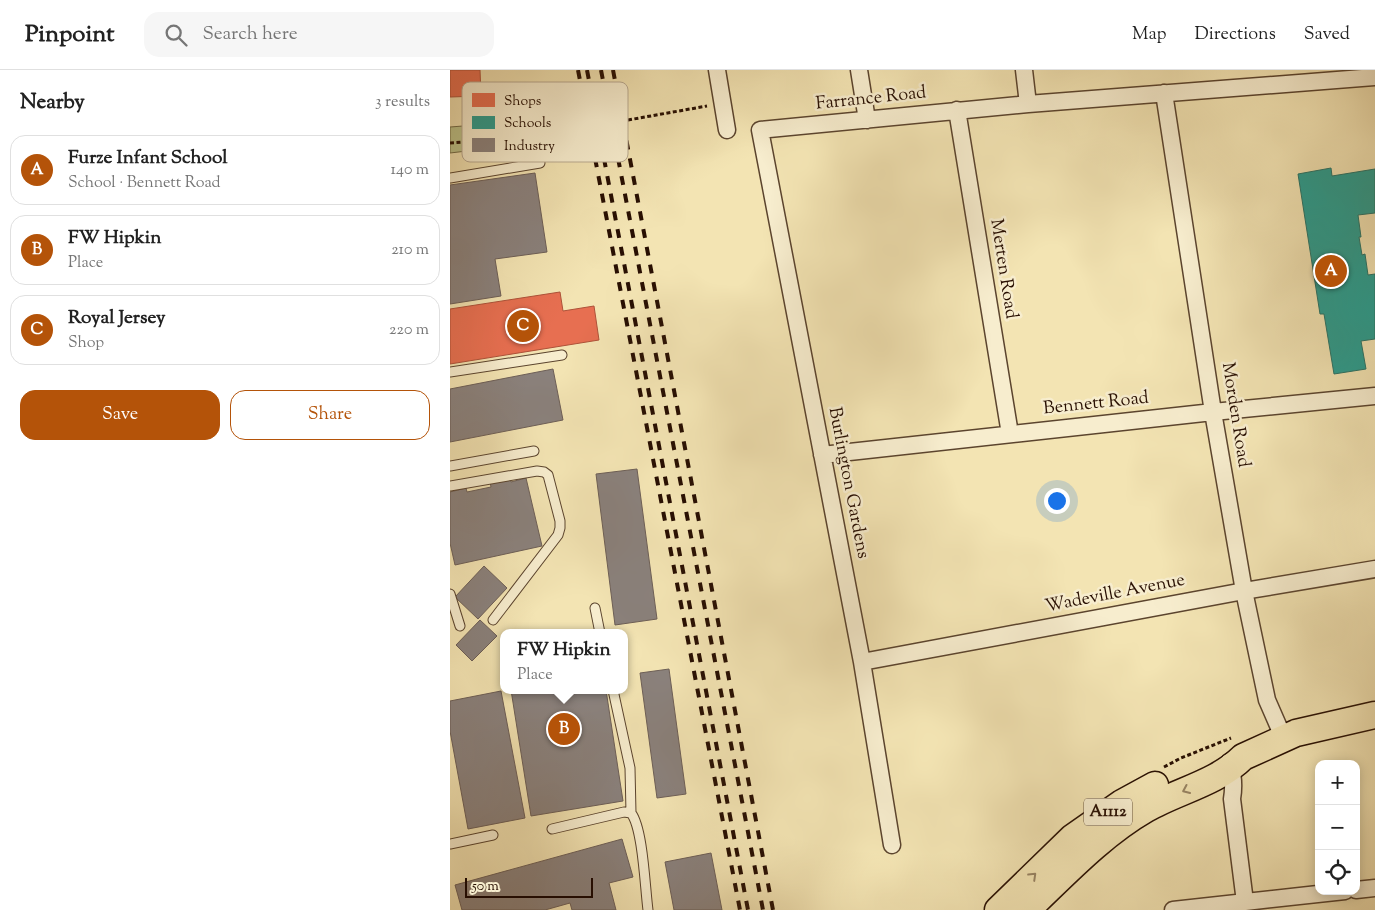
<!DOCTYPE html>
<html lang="en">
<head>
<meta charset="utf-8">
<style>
  :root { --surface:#fff; --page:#f6f6f6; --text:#222; --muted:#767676; --line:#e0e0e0; --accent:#b45309 }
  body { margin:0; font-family:"Sorts Mill Goudy",serif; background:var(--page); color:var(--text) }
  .controls { position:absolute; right:15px; bottom:15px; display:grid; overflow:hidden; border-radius:10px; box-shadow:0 2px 12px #0003 }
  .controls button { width:45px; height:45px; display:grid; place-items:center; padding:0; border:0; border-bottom:1px solid var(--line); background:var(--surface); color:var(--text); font:25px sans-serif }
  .scale { position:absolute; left:15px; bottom:12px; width:128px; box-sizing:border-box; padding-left:5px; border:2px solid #280f02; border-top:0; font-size:14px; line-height:18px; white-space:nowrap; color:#280f02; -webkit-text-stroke:4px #f7edce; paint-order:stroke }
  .you { position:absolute; left:606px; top:430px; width:18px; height:18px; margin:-12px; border:4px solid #fff; border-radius:50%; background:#1a73e8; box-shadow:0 0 0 8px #1a73e833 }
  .badge { display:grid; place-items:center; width:32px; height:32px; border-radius:50%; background:var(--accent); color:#fff; font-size:16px; font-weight:700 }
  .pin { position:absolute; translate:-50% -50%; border:2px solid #fff; box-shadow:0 1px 5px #0006 }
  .popup { position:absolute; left:50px; top:559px; width:128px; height:65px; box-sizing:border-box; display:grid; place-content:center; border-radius:10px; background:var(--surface); filter:drop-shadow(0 1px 4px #0005); font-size:16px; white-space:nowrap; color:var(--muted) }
  .popup b { font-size:19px; color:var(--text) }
  .popup::after { content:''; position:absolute; left:50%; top:100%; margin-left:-10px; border:10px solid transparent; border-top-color:var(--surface) }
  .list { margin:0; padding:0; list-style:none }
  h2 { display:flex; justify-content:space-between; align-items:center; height:65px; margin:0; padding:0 20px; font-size:21px }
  h2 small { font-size:16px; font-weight:400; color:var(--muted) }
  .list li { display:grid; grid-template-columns:32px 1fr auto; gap:15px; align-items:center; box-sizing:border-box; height:70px; margin:0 10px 10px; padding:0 10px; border:1px solid var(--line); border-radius:15px }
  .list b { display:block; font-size:19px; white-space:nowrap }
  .list p { margin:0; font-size:16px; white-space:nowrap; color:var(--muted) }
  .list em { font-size:16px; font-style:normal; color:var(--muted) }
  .actions { display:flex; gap:10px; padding:15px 20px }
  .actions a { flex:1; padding:11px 0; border:1px solid var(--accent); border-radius:15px; text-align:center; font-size:18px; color:var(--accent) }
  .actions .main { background:var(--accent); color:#fff }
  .icon { flex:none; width:28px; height:28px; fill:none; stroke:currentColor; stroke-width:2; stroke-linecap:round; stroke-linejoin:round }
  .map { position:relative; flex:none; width:925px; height:840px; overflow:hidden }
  header { display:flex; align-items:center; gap:30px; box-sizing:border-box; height:70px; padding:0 25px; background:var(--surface); border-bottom:1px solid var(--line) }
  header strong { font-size:24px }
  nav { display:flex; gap:28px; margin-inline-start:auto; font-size:18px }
  .search { width:350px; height:45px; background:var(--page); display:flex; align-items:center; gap:12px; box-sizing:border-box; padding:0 18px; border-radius:15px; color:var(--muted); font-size:19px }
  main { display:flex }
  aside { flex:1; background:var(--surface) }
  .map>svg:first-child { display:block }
</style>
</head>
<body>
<header>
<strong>Pinpoint</strong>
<div class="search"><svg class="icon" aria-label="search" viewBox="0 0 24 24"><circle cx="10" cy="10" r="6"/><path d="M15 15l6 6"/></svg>Search here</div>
<nav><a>Map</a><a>Directions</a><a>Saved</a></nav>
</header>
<main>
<aside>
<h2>Nearby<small>3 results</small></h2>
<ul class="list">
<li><span class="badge">A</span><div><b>Furze Infant School</b><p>School · Bennett Road</p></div><em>140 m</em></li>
<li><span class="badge">B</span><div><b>FW Hipkin</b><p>Place</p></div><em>210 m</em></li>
<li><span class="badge">C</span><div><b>Royal Jersey</b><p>Shop</p></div><em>220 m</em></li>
</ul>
<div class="actions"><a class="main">Save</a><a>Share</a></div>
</aside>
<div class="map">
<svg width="925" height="840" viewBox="0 0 925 840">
  <rect width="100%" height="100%" fill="#f3e4b3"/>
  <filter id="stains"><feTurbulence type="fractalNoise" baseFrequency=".004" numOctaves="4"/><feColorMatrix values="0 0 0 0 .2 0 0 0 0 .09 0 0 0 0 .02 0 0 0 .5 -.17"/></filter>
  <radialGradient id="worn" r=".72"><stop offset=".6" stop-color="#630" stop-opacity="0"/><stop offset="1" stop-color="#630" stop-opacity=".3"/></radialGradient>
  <path fill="#bdc48b" stroke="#726a46" d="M91 50 93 72 0 83V57Z"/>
  <path fill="#e76f51" stroke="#ae5239" d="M0 0H30L31 26 0 27Z
    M110 222 113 241 144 236 149 270 0 294V239Z"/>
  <path fill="#2a9d8f" stroke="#297265" d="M881 98 882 106 925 99V143L908 145 911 167H909L912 185 915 184 918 205 925 204V269L911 271 916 299 884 304 874 244H870L848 104Z"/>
  <path fill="#8a817c" stroke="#6d5f57" d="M85 103 97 182 45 189 51 226 0 234V115Z
    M103 299 113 350 0 372V319Z
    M187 399 207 549 165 555 146 404Z
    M60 408 61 412 76 408 92 476 5 495 0 473V422L16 418 17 422 41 417 40 412Z
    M34 496 57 518 28 549 5 527Z
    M30 550 47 566 22 591 6 575Z
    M219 599 236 724 207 728 190 603Z
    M61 620H156L173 731 81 746Z
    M51 621 75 748 18 759 0 661V631Z
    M172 769 183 807 159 813 166 840H122L120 833 95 840H12L5 815Z
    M261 783 272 840H224L215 792Z"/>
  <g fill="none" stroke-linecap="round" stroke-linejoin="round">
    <defs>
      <path id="lane" d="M0 108 90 93
        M0 302 112 285
        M0 396 84 381
        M0 416 87 401 94 402 98 405 110 451V458L108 465 43 550
        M0 524 10 556
        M145 538 150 563
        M163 620 180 698 181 743
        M102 759 174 742 181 743C193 758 195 818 198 840
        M0 774 43 765"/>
      <path id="street" d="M267 0 277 60
        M409 0 417 50
        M574 0 578 34
        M714 23 763 342 794 521 817 630 834 669
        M507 40 560 364
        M372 385 763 342 925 326
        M412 592 794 521 925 499
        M779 692C783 703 784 717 782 729L795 832
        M442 775 412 592 310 60 578 34 925 7
        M906 820 925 818
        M723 840 895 821"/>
      <path id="primary" d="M548 840 622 768 672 733 705 715
        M577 840C615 804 651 765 696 739 727 721 767 713 793 687L846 663 925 645"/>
    </defs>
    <use href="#lane" stroke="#5b442e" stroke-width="11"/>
    <use href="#street" stroke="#5b442e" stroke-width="19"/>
    <use href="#primary" stroke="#280f02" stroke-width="29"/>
    <path stroke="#280f02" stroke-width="3" stroke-dasharray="4 2.5" stroke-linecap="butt" d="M178 50 257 36
      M0 73 92 66 112 62
      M714 697 731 688 781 668"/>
    <use href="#lane" stroke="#f7edce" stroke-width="9"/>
    <use href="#street" stroke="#f7edce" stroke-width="16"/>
    <use href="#primary" stroke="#f3e4b3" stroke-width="26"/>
    <path stroke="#280f02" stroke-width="4" stroke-dasharray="9 9" stroke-linecap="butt" d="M128 0 290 840
      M137 0 298 840
      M151 0 313 840
      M163 0 323 840"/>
    <path stroke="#280f02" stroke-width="3" stroke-dasharray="4 2.5" stroke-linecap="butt" d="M112 62 178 50"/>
  </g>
  <defs><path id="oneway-chevron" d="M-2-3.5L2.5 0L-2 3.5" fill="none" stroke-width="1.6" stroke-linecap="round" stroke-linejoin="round" transform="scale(1.25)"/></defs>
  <g stroke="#988463">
    <use href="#oneway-chevron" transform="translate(736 720) rotate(156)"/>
    <use href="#oneway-chevron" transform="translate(583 806) rotate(-44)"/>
  </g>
  <g text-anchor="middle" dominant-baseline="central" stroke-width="5" stroke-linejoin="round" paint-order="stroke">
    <rect fill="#f7edce" stroke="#66523f" stroke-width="1" x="634" y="728.5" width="48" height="27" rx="4"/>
    <g font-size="16" font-weight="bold" fill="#280f02">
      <text x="658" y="742">A1112</text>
    </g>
    <g font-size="18" fill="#280f02" stroke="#f7edce">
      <text transform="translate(421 29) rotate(-6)">Farrance Road</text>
      <text transform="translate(553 199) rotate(81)">Merten Road</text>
      <text transform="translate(646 334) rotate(-6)">Bennett Road</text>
      <text transform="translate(785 345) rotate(81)">Morden Road</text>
      <text transform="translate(398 413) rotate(79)">Burlington Gardens</text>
      <text transform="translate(665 524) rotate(-11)">Wadeville Avenue</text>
    </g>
  </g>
  <rect x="12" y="12" width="166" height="80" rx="8" fill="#f7edce" stroke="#b9aa91" stroke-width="1"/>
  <rect x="22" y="23" width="23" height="14" fill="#e76f51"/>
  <rect x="22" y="46" width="23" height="13" fill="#2a9d8f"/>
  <rect x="22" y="68" width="23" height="14" fill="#8a817c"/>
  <g font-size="14" fill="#280f02">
    <text x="54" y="35">Shops</text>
    <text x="54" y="57">Schools</text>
    <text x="54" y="80">Industry</text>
  </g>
  <rect width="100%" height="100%" filter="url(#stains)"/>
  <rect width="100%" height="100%" fill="url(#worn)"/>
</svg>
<div class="controls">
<button>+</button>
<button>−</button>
<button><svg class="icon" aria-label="locate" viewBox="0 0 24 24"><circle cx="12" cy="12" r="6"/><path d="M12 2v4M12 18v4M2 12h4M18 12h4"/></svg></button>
</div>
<div class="scale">50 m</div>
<div class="you"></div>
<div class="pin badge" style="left:881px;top:201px">A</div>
<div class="pin badge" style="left:114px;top:659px">B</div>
<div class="popup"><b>FW Hipkin</b>Place</div>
<div class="pin badge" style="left:73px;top:256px">C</div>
</div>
</main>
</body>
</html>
